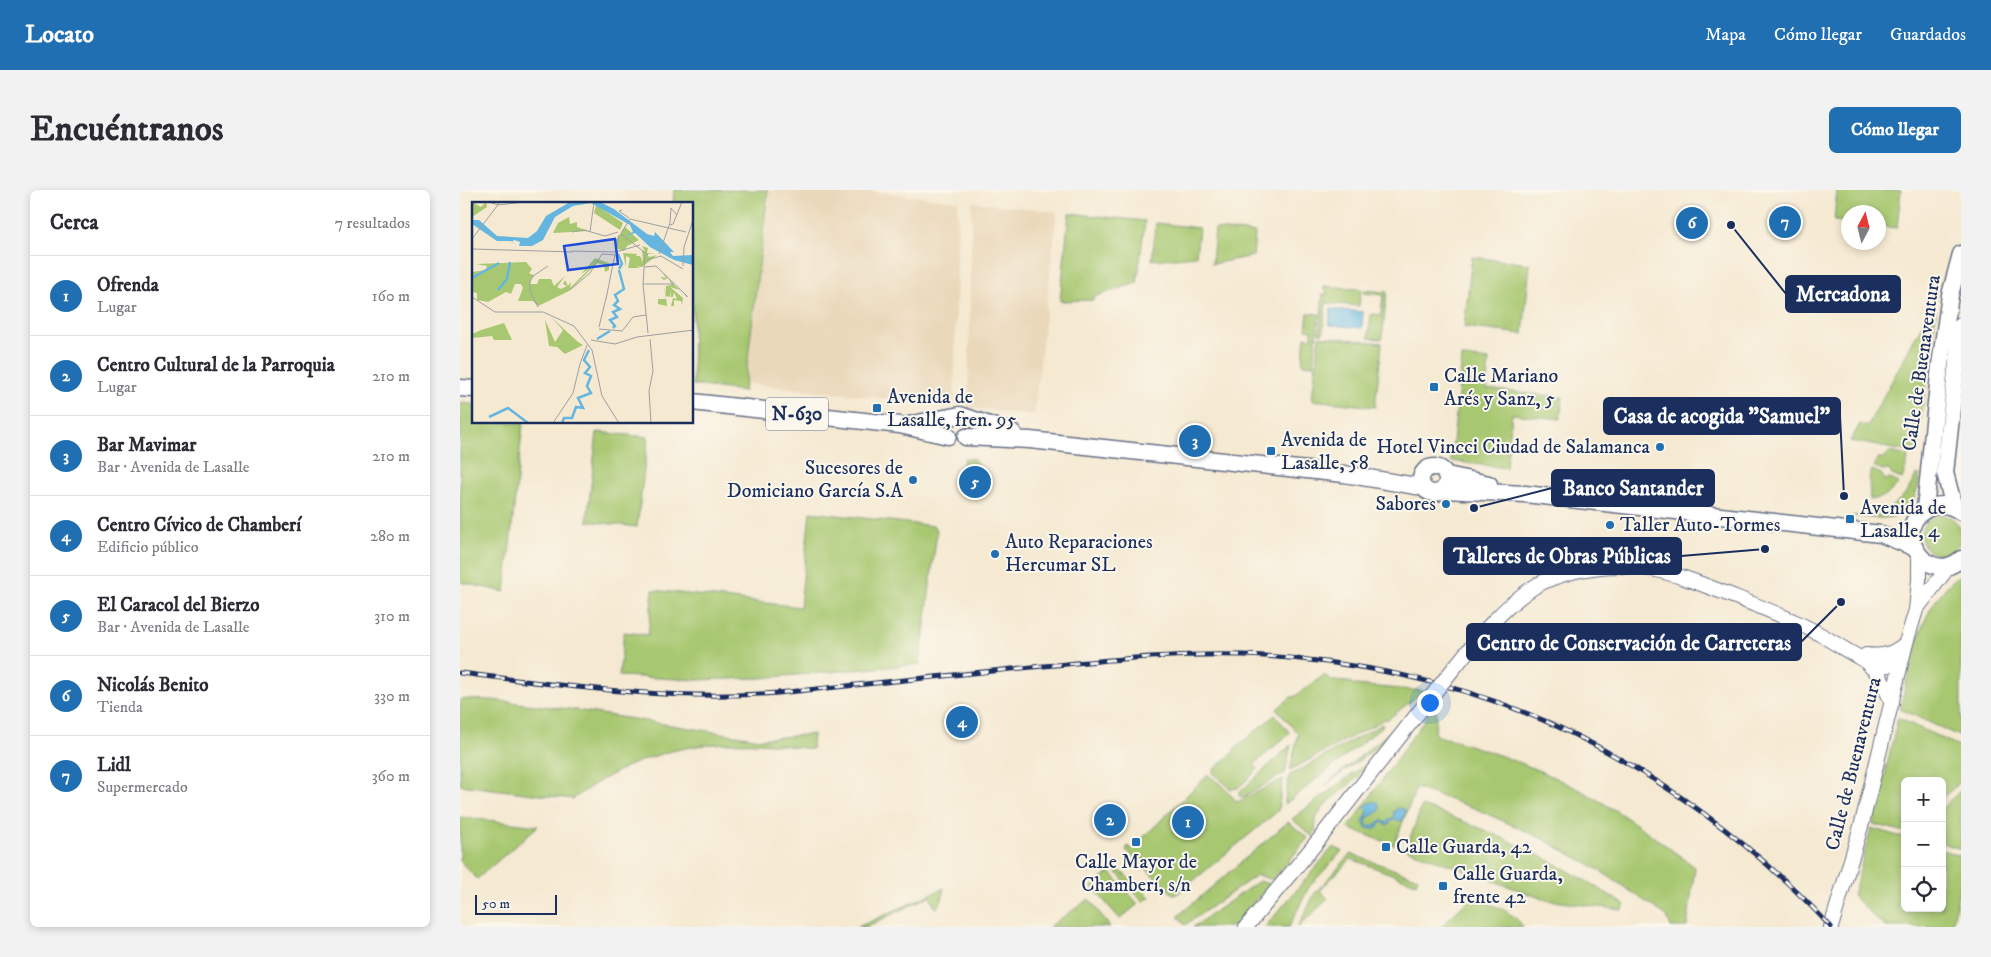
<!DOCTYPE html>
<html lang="es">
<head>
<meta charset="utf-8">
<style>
  :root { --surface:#fff; --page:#f2f2f3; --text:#2b2b33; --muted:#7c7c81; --line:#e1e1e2; --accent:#1f6fb2 }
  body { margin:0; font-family:"IM FELL DW Pica",serif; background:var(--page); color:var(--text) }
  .controls { position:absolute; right:15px; bottom:15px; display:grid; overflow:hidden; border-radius:8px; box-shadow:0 2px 8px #0003 }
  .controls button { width:45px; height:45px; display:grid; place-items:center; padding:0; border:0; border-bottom:1px solid var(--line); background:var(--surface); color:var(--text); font:25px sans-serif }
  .compass { position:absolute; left:1381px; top:15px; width:45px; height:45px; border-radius:50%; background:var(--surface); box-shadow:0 2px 8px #0003; rotate:7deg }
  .scale { position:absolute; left:15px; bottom:12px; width:82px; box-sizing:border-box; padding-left:5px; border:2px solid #1b2f5e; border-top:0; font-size:14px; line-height:18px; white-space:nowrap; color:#1b2f5e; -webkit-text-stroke:4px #fbf7ec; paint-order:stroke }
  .you { position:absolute; left:969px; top:512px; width:18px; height:18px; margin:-12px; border:4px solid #fff; border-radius:50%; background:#1a73e8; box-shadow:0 0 0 8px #1a73e833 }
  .badge { display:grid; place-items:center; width:32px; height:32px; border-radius:50%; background:var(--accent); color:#fff; font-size:16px; font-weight:700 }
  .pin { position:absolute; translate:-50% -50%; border:2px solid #fff; box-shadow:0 1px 5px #0006 }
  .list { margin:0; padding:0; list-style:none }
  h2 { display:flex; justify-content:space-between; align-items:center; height:65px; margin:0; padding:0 20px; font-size:21px }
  h2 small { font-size:16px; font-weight:400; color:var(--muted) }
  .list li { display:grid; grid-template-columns:32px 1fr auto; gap:15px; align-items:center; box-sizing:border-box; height:80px; padding:0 20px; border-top:1px solid var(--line) }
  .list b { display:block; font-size:19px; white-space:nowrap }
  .list p { margin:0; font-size:16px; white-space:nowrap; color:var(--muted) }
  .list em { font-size:16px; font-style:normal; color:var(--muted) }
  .icon { flex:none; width:28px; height:28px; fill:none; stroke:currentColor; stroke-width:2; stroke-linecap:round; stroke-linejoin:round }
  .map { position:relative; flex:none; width:1501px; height:737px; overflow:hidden; border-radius:8px }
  header { display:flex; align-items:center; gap:30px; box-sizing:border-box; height:70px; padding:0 25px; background:var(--accent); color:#fff }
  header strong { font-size:24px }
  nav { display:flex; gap:28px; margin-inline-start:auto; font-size:18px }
  .intro { display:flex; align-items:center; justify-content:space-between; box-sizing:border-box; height:120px; padding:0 30px }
  h1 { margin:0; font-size:35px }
  .button { padding:12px 22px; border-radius:8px; background:var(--accent); color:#fff; font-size:18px; font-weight:700 }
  main { display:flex; gap:30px; padding:0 30px }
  aside { flex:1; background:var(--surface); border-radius:8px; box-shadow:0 2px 8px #0003 }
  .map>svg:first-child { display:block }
</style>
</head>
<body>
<header>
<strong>Locato</strong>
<nav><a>Mapa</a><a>Cómo llegar</a><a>Guardados</a></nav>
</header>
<div class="intro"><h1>Encuéntranos</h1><a class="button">Cómo llegar</a></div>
<main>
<aside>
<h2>Cerca<small>7 resultados</small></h2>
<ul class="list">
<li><span class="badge">1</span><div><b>Ofrenda</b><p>Lugar</p></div><em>160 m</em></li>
<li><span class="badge">2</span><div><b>Centro Cultural de la Parroquia</b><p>Lugar</p></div><em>210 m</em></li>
<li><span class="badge">3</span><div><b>Bar Mavimar</b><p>Bar · Avenida de Lasalle</p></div><em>210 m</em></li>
<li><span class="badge">4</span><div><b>Centro Cívico de Chamberí</b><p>Edificio público</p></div><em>280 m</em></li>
<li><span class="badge">5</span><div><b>El Caracol del Bierzo</b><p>Bar · Avenida de Lasalle</p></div><em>310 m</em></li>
<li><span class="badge">6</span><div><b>Nicolás Benito</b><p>Tienda</p></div><em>330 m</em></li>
<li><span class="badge">7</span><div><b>Lidl</b><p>Supermercado</p></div><em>360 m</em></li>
</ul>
</aside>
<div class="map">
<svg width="1501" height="737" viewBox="0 0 1501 737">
  <rect width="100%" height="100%" fill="#fbf7ec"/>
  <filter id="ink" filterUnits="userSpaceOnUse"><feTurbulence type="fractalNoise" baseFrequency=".02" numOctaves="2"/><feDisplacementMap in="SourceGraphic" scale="10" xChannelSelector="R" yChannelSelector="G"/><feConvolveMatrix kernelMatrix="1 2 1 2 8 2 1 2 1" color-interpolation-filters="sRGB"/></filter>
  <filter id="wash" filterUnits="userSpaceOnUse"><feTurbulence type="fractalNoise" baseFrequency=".0096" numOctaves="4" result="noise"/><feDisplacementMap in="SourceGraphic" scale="20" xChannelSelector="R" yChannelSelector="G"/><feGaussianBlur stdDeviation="1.12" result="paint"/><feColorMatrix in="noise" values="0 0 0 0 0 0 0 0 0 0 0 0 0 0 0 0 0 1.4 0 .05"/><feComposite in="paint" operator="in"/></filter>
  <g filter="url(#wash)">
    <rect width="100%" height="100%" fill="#f5e9d1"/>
    <path fill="#ead8ba" d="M308 0H398L498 11 494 216 285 193Z
      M512 12 597 22 574 225 508 218Z"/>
    <path fill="#a7c770" stroke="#617b67" d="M214 0H308L284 201 233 195 232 14H213Z
      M1377 0H1441L1437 38 1419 36 1418 22H1388V32L1374 31Z
      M609 23 685 31 677 93 633 107V110L600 111Z
      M696 33 739 38 736 66 692 70Z
      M755 39 795 43 793 66 752 74Z
      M1012 67 1070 74 1063 144 1004 137Z
      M864 96 901 99 899 116 866 113 863 143H859L863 104H867V101L864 100Z
      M904 100 927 102 922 149 908 148 911 124 921 125 923 105 903 103Z
      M1469 122H1476L1456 263 1390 251 1400 234 1407 237Z
      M848 123 859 124 853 175 842 174 845 147 852 148V140L846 139Z
      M859 146 922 153 915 217 852 210Z
      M1002 167 1029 170 1026 199 1103 207 1100 229 1052 224 1046 278 991 271Z
      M0 213 14 214V232L63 233 45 402 0 392Z
      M137 242 188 247 177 337 127 331Z
      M1429 262 1448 266 1447 274 1442 289 1432 285 1429 280H1423L1414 277 1418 268H1424Z
      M504 268 514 269 520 279 519 287 501 285Z
      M1412 280 1421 284 1425 290 1430 289 1439 293 1426 306 1410 310 1409 289Z
      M1456 285H1460C1453 333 1432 330 1391 326L1406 325 1413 327C1433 318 1448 305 1456 285Z
      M350 322 474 336 477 341 460 474 301 488 237 490 159 486 164 442 188 445 193 400 340 417Z
      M1461 345a20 20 0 1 1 40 0a20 20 0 1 1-40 0Z
      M1501 384V547L1440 519C1452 471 1459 414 1501 384Z
      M864 485C876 496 886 488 895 495L964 501 927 530 925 529 830 580 838 544 817 519 831 507H834Z
      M0 509 32 510 109 519 300 549 353 544 352 559C334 557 316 554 299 553 229 550 169 567 113 609L0 595Z
      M977 512 975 545C1036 562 1094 583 1148 616 1178 634 1206 656 1235 677L1227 737H1211L1207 726 1139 680 1079 647 1014 618 956 598 934 655 888 638Z
      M815 525 830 543 794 574 798 579 778 598 771 599 753 583V580L774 562V559Z
      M1438 528 1501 557V591L1482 609V591H1445V642L1413 634Z
      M922 534 923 536 824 615 829 586Z
      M932 540 935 543 933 545 864 596Z
      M831 555 825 583 783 607 779 606 780 602Z
      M903 576H907V578C892 595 870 606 858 624 854 632 857 640 853 647L832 629Z
      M748 585 763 596 777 612 823 589 818 621 717 704 714 705 666 660 668 656 671 659Z
      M1501 600V659L1482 653V618Z
      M962 616C1036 642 1099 672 1165 715L1162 720 1086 710 946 659Z
      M0 627 78 636 17 689 0 671Z
      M828 632 848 648 813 690 797 685 725 735 718 726Z
      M1411 638 1445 648V718H1482V660L1501 666V688L1492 737H1425L1393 706Z
      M873 657 882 661 849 697 829 737H805Z
      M891 664 958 688 956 693 891 669 860 700 868 709 838 737 855 703Z
      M654 675 690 707 683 712 652 677Z
      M650 682 678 714 660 729 632 697Z
      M799 691 810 694 773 737H733Z
      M484 698 482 710 476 719 470 706 406 737H398Z
      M1010 708C1029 714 1052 719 1063 737H981Z
      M629 709 650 737H589Z"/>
    <path fill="#64b6e0" stroke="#40729f" d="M871 119 903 122 902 138 869 135Z
      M912 612H918L920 617 919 621 907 628 906 635 913 636 922 630 926 633 930 628 933 629 934 621 939 618 946 620 942 631 933 629 927 635 921 632 916 639 907 638 903 632 908 622 905 616Z"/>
  </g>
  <g filter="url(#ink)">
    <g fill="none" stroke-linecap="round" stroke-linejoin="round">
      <defs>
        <path id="major" d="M1458 417 1490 375
          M1406 465C1423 467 1433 464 1446 453
          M1406 472 1420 486 1432 513
          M994 478C1019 447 1043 416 1077 395 1088 389 1104 384 1116 381 1177 367 1215 384 1270 405 1298 416 1327 427 1354 441 1370 449 1402 472 1417 475 1429 477 1435 473 1443 465
          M786 737 857 652 970 508
          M1371 737 1402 633 1446 453 1456 420 1459 390V367"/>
        <path id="highway" d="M0 198 14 199
          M232 212 440 235 488 246
          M452 234 500 225 553 243
          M506 247 570 250 884 284 962 297
          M961 290a13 13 0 1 1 26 0a13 13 0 1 1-26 0Z
          M987 285 1029 294
          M984 300 1065 304 1421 344 1453 357
          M1494 317 1485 283 1501 136
          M1465 319 1480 175 1490 105 1501 64
          M1501 322C1492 315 1483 313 1472 317 1426 333 1466 399 1501 369"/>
      </defs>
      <use href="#major" stroke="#677086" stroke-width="16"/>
      <use href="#highway" stroke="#677086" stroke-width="19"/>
      <use href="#major" stroke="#fff" stroke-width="14"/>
      <use href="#highway" stroke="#fff" stroke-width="16"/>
      <defs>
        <path id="rail" d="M0 483C106 496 211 511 318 503 403 494 487 486 572 477 642 471 712 463 783 465 888 469 996 491 1092 534 1195 581 1295 654 1371 737"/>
      </defs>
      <use href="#rail" stroke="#1b2f5e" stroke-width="5"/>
      <use href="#rail" stroke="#fbf7ec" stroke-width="3" stroke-dasharray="9" stroke-linecap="butt"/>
      <defs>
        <path id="major-bridge" d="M970 508 994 478"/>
      </defs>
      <use href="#major-bridge" stroke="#677086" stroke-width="16" stroke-linecap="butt"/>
      <use href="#major-bridge" stroke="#fff" stroke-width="14"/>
    </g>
  </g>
  <g fill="#1f6fb2" stroke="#fbf7ec" stroke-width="2">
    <rect x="969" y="192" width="10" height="10" rx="2.5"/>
    <rect x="412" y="213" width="10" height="10" rx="2.5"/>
    <circle cx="1200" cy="257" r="5"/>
    <rect x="806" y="256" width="10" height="10" rx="2.5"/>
    <circle cx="453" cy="290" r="5"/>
    <circle cx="986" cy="314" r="5"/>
    <rect x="1385" y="324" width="10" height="10" rx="2.5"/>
    <circle cx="1150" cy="335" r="5"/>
    <circle cx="535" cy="364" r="5"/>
    <rect x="671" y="647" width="10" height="10" rx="2.5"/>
    <rect x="921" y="652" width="10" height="10" rx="2.5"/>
    <rect x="978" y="691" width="10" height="10" rx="2.5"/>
  </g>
  <g text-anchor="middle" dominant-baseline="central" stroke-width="4" stroke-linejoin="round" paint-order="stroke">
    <rect fill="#fbf7ec" stroke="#5e6b89" stroke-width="1" x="306" y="207.5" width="62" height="33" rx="4"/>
    <g font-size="19" font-weight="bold" fill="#1b2f5e">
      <text x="337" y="224">N-630</text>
    </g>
    <g font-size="20" fill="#1b2f5e" stroke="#fbf7ec">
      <text transform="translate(1462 173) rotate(-82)">Calle de Buenaventura</text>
      <text transform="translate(1394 574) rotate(-76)">Calle de Buenaventura</text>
    </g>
    <g font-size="20" fill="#1b2f5e" stroke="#fbf7ec" text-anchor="start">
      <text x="984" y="186">Calle Mariano<tspan x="984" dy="23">Arés y Sanz, 5</tspan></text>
      <text x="427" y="207">Avenida de<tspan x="427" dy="23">Lasalle, fren. 95</tspan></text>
      <text x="821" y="250">Avenida de<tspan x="821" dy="23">Lasalle, 58</tspan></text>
      <text x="1190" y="257" text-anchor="end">Hotel Vincci Ciudad de Salamanca</text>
      <text x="443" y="278" text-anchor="end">Sucesores de<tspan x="443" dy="23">Domiciano García S.A</tspan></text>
      <text x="976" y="314" text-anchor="end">Sabores</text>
      <text x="1400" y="318">Avenida de<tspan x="1400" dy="23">Lasalle, 4</tspan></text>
      <text x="1160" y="335">Taller Auto-Tormes</text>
      <text x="545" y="352">Auto Reparaciones<tspan x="545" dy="23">Hercumar SL</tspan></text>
      <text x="936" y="657">Calle Guarda, 42</text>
      <text x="676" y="672" text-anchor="middle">Calle Mayor de<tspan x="676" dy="23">Chamberí, s/n</tspan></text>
      <text x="993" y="684">Calle Guarda,<tspan x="993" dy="23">frente 42</tspan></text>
    </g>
  </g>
  <g transform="translate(12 12)">
    <rect width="221" height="221" fill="#f5e9d1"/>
    <path d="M0 0 9 5 14 0 15 5 0 15ZM124 3 151 21 148 28 122 11ZM97 15 98 22 105 20V25L117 29 81 31 86 21ZM153 25 160 31 154 35 160 32 167 38 155 44 152 49 146 47 144 38ZM170 44 176 46 175 51 183 52H175L177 55 185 53 170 65 164 64 168 66H156L158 56 154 54V65L151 51 165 52 164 54H168L171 60 170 48 173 49ZM123 56 137 61V68L133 70 132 63 125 61 97 89 66 104 61 99H46L51 86 49 82H43L39 92 34 90 16 100 5 98V91L0 90V70L14 68 15 64 4 62 54 60 60 67 57 71 63 74 59 76 58 82H65L67 77H79L82 84 93 74 85 85 89 87 95 84 91 82 93 78 96 84 99 80 98 86 118 66 109 72ZM190 70 201 81V82L208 88 198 85 211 96 210 103 209 99 202 98V104H199L201 96 205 97 202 90 201 95H199V88L198 95 194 94 195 104 186 102V97H194L192 83 194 92V84L200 83 196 76 192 78 188 75 194 76ZM79 115 106 140 111 143 93 152 85 145 77 144 73 118 83 140 91 128ZM32 121 40 138H22L20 134 0 136V132L9 128Z" fill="#a7c770"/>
    <path d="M98 0H128L142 7 175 32 182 34 183 30 202 50H198L201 54 221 53V63L202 58 178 45 163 31 153 35 147 49 153 35 161 30 158 23 119 1 101 4 83 15 71 38 60 44H47L48 40 42 38 40 40 46 44 39 39H25L0 22V18H7L25 34 56 36 65 29 74 14Z" fill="#64b6e0"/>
    <path fill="none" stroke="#64b6e0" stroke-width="2.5" d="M146 52 150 62 147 67M0 76 27 61M26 88 35 77 38 60M141 126 143 124 138 118 145 115 141 110 148 107 142 103 146 99 143 93 152 87 147 68M125 137 138 129M17 215 36 206 56 221M90 221 92 216H100L104 205 111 206 106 196 119 191 115 184 119 174 113 171 118 165 112 158 117 148"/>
    <path fill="none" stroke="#9e9fa3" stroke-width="1" d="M17 0 26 3 52 0M150 8 147 9 157 16M158 17 214 30M198 23 201 22 210 0M100 30 112 28 133 34 146 30M118 30 122 0M149 31 158 17M149 32 176 53M0 37 28 0M0 47 101 50M100 49 143 50M144 50 168 43M144 50 147 33M187 52 198 21 199 6 205 13M173 53 171 82 176 131M175 58 189 54 211 67M211 64 212 45 222 15M173 65 184 64 215 94V95L213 92M171 82H202M98 88 118 71 130 52 143 53M0 95 23 110H71L102 124 120 148 130 194 147 221M134 97 143 52M66 105 58 89V80L61 74 76 64M127 125 134 96M127 127 151 129M151 128 161 115 174 113M178 137 181 169 177 189 179 221M119 138 143 142 165 135 222 128M108 162 115 143M81 221 101 191 108 162"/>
    <path fill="#1d4ed8" fill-opacity="0.15" stroke="#1d4ed8" stroke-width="2.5" d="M143 37 146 62 96 68 92 44Z"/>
    <rect width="221" height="221" fill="none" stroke="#1b2f5e" stroke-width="2.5"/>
  </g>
  <path fill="none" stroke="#1b2f5e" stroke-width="2" d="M1271 35L1326 104M1384 306L1380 226M1014 318L1092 298M1305 359L1221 366M1381 412L1341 452"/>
  <g fill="#1b2f5e" stroke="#fbf7ec" stroke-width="2">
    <circle cx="1271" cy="35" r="5"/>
    <circle cx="1384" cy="306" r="5"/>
    <circle cx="1014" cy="318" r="5"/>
    <circle cx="1305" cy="359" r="5"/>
    <circle cx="1381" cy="412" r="5"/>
  </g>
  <g fill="#1b2f5e" stroke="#1b2f5e" stroke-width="2">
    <rect x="1326" y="86" width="114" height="36" rx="5"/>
    <rect x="1144" y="208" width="236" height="36" rx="5"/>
    <rect x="1092" y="280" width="162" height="36" rx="5"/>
    <rect x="984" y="348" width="237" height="36" rx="5"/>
    <rect x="1007" y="434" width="334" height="36" rx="5"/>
  </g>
  <g font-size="21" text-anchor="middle" font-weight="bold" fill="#fff">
    <text x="1383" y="111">Mercadona</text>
    <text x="1262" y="233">Casa de acogida "Samuel"</text>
    <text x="1173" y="305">Banco Santander</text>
    <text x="1102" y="373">Talleres de Obras Públicas</text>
    <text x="1174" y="460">Centro de Conservación de Carreteras</text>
  </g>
</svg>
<div class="controls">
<button>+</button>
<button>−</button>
<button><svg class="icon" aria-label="locate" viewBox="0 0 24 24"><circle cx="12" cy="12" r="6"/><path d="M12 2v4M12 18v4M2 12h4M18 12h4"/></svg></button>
</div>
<svg class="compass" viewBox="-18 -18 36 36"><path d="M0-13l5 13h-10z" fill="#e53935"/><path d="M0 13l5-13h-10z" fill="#7c7c81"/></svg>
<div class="scale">50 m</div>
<div class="you"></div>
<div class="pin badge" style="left:728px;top:632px">1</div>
<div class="pin badge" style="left:650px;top:630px">2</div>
<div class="pin badge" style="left:735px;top:251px">3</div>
<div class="pin badge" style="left:502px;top:532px">4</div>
<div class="pin badge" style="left:515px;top:292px">5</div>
<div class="pin badge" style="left:1232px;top:33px">6</div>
<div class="pin badge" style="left:1325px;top:32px">7</div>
</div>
</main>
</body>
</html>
